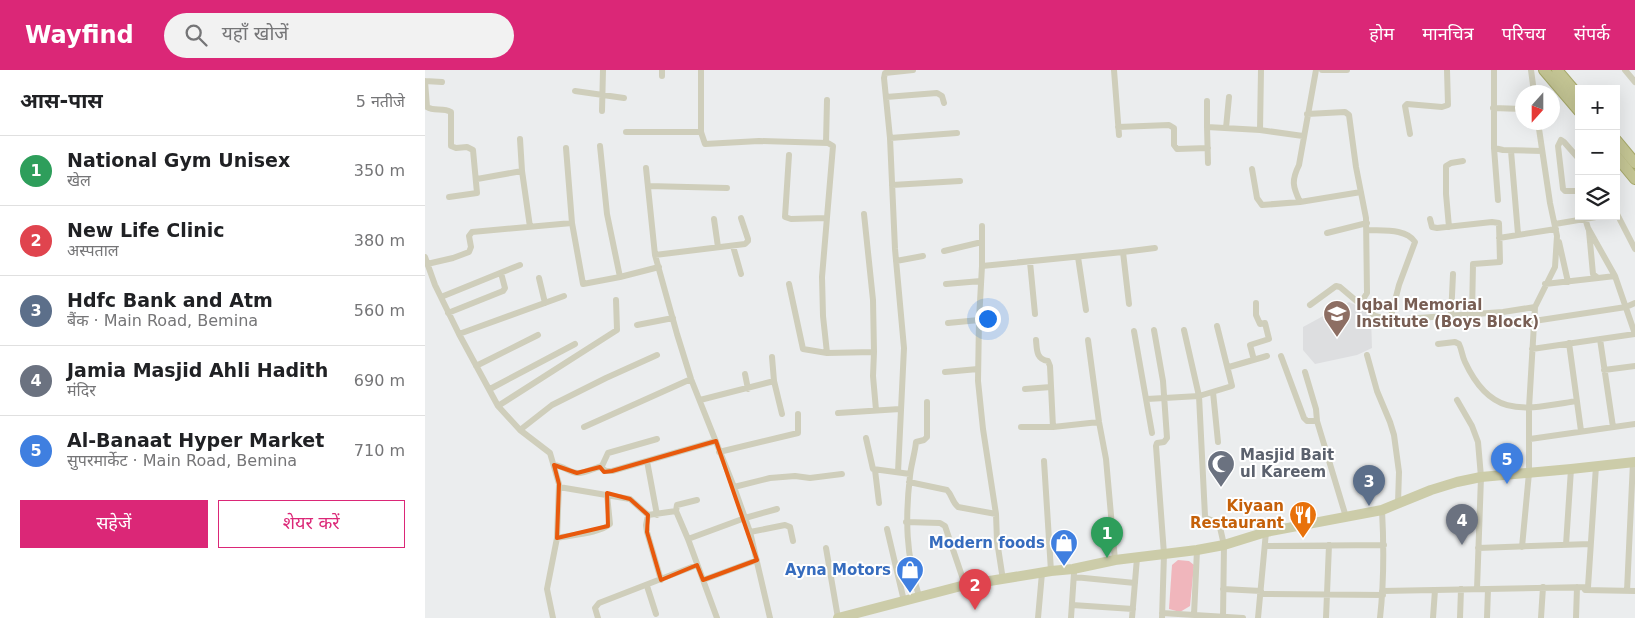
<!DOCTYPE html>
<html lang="hi">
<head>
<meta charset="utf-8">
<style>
  :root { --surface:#fff; --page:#f2f2f2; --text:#202124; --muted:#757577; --line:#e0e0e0; --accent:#db2777 }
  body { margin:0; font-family:"DejaVu Sans","Noto Sans Devanagari",sans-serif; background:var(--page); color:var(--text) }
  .controls { position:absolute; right:15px; top:15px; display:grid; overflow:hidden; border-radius:0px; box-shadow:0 5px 20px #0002 }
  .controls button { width:45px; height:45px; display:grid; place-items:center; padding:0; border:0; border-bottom:1px solid var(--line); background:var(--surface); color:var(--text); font:25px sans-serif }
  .compass { position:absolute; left:1090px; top:15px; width:45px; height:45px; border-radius:50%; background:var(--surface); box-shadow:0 5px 20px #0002; rotate:201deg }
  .you { position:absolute; left:562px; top:248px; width:18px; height:18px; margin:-12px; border:4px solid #fff; border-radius:50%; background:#1a73e8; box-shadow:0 0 0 8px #1a73e833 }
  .badge { display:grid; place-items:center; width:32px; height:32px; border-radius:50%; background:var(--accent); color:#fff; font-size:16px; font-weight:700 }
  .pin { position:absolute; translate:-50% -41px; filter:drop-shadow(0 1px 2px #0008) }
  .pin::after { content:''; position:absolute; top:26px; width:18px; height:15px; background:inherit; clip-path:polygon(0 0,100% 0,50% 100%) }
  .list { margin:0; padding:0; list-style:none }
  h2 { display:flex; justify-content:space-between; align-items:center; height:65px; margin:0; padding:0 20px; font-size:21px }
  h2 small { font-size:16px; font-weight:400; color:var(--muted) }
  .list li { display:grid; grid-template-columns:32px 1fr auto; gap:15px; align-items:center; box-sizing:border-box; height:70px; padding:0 20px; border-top:1px solid var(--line) }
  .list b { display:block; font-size:19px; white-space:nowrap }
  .list p { margin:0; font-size:16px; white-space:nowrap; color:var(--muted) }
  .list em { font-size:16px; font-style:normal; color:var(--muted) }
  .actions { display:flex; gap:10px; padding:15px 20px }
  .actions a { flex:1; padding:11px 0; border:1px solid var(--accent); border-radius:0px; text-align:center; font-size:18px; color:var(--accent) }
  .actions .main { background:var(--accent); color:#fff }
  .icon { flex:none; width:28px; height:28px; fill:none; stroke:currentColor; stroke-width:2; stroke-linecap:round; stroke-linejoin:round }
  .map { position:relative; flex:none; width:1210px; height:548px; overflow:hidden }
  header { display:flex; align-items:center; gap:30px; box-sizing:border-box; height:70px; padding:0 25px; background:var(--accent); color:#fff }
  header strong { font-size:24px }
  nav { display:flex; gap:28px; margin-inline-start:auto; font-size:18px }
  .search { width:350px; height:45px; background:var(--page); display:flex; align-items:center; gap:12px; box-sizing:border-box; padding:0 18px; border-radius:28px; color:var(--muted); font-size:19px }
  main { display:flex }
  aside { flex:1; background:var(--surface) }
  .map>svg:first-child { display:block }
</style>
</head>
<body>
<header>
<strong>Wayfind</strong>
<div class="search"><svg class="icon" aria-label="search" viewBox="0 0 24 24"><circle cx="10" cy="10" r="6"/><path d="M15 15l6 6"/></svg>यहाँ खोजें</div>
<nav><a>होम</a><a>मानचित्र</a><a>परिचय</a><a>संपर्क</a></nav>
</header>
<main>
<aside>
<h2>आस-पास<small>5 नतीजे</small></h2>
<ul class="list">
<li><span class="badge" style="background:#2e9e5b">1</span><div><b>National Gym Unisex</b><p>खेल</p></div><em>350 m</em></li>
<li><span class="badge" style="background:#e0444e">2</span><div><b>New Life Clinic</b><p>अस्पताल</p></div><em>380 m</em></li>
<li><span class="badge" style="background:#5c6f8a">3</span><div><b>Hdfc Bank and Atm</b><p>बैंक · Main Road, Bemina</p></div><em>560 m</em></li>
<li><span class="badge" style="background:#6b7280">4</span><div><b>Jamia Masjid Ahli Hadith</b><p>मंदिर</p></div><em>690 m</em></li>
<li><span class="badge" style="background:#3f7fe0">5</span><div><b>Al-Banaat Hyper Market</b><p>सुपरमार्केट · Main Road, Bemina</p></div><em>710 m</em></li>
</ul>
<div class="actions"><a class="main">सहेजें</a><a>शेयर करें</a></div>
</aside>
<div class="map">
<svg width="1210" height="548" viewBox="0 0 1210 548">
  <rect width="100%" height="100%" fill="#ebedee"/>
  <path fill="#dddee0" d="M924 232 939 239 946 248 947 278 932 285 890 294 878 280V257Z"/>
  <path fill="#f0b6bc" d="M753 490 764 491 769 495 765 536 755 542 744 539 747 495Z"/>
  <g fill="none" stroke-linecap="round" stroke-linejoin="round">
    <defs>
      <path id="trunk" d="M1119 0 1154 41
        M1132 0 1154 26
        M1191 70 1210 93
        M1191 86 1210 109"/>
    </defs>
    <use href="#trunk" stroke="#a7a96b" stroke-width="12"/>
    <path stroke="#cfcebb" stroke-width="6" d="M276 0V62L280 74 334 71 403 73 408 76 397 207 398 246 402 283
      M689 0 694 65
      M897 0H922
      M1069 0V78L1078 80 1117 81
      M1106 0 1109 22
      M1200 0 1210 12
      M237 6V0
      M0 11 2 37C9 42 18 37 26 42V76L31 78 42 77 48 80 52 123 24 127
      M0 11 17 12
      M150 21 199 28
      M461 27 512 23 517 26 519 33
      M782 31V57
      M1068 38 1098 39
      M177 41 178 0
      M882 44 920 42 924 45 931 97 941 148 942 223 935 234 950 246 965 250 1078 242 1110 237
      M693 57 744 55 749 58V75L752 79 783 78
      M801 58 804 27
      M835 60 836 0
      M201 62H276
      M985 64 980 36 982 34 1017 37 1023 35 1022 0
      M465 68 532 63
      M95 69 97 101 105 157
      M401 73 402 30
      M175 76 182 144 195 207
      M141 78 147 153 158 214 195 207 234 197
      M1069 78 1073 130
      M1086 81 1093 164
      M364 85 360 147 366 149 401 148
      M1154 89 1139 72 1136 70 1133 76 1138 119 1140 121H1154
      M783 93 782 57 835 60 878 66
      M221 98 230 185 252 264 266 309 309 417 325 462 345 548
      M827 99 832 128 837 135 875 132 936 122
      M52 109 97 101
      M467 115 535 111
      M223 116 302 118
      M875 132C868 117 866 111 874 95L891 0
      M1191 142 1210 179
      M439 144 448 230 449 282 448 306 451 340
      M1160 148 1163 158 1190 206 1210 264
      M289 149 293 177
      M1005 149 1007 157 1012 158 1067 152 1074 153 1075 192 1048 194 1047 245
      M1130 154 1177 146
      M557 156V196L554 250 553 311 558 359 571 444 572 471 578 510
      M1024 157 1021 124V96L1026 93 1038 91
      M942 160C957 161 981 158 990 172L974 215 965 250
      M1164 161 1168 204 1173 208 1190 206
      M902 163 942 153
      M1074 168 1131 159
      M1134 172 1143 212
      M308 176 316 204
      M519 181 557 172
      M230 185 320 174 323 171V169L316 148
      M0 187 10 215 34 264 73 336 95 360 125 383 134 414 132 468 122 519 128 548
      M653 187 661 240
      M471 191 498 186
      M605 192 610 244
      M2 194 28 188 44 182 46 177 44 166 47 162 147 153
      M557 196 698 182
      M114 208 120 233
      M364 214 378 279 402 283 449 282
      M521 214 556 211
      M1120 214 1173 208
      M16 227 95 195
      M704 234 698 182 730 178
      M885 235 911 216 915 217 935 234
      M23 243 78 221 80 218 76 203
      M1026 247 1028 204
      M1109 251 1201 237 1210 233
      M523 253 554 250
      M212 255 248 248
      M729 260 738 311 742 368 739 372 732 373 731 376 739 484 737 548
      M759 260 774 326 780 446 781 448 794 453 799 475 798 548
      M709 261 727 363
      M34 264 139 226
      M1175 269 1188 357
      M611 270C612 280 611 289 623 291L625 296 628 357
      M663 270 674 352 681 389 690 490
      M1144 273 1156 361
      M1013 274 1030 272 1034 274C1037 280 1037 286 1040 292 1067 350 1100 339 1152 331
      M1107 279 1210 264
      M942 285 952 321 965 352 969 365 974 402 973 433
      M856 286 879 348 882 351H892
      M829 290 825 275 844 269 840 253 835 254 831 245V233
      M51 296 113 265
      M804 297 842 286
      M1179 300 1210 296
      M520 302 553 299
      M880 302 891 339 892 351 921 447
      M320 304 323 319
      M349 311 357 344
      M65 319 150 274
      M600 319 626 317
      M788 322 793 372
      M722 329 774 326 807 316 792 256
      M275 330 349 311 347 287
      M1032 330 1047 356 1053 372 1056 407 1052 519
      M73 336 192 260 191 230
      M413 343 475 339
      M159 357 266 309
      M596 357H628L674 352
      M95 360 127 335 181 308 232 285
      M441 368 448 399 485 404
      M1105 369 1210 354
      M294 382 373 363V344
      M222 391 232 445
      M619 391 626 501
      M129 395C139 396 145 403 153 403 160 403 170 398 177 396L183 383 232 369
      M1171 396 1163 517 1160 520 1210 521
      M175 397 181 401H187L291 371
      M450 400 454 433
      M473 402 479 278 470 179 465 68 459 8 460 3 488 0
      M484 412 522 420C527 425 527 432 533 437L571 444
      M134 417 205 429 223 445 251 441
      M309 417 345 408 370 406 385 408 417 404
      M272 430 252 435 251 441 263 469 292 548
      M223 445 221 455 222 462 236 510
      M481 452 515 453 520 456 540 515
      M462 459 479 531
      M325 462 360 455 365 457 368 471
      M132 468C145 465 176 463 185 454L182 425
      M263 469 320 448 352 439
      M1141 475 1146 399
      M841 476 959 475
      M1097 477 1104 403V338L1110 237 1130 197 1132 166 1125 133 1113 52
      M401 478 413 548
      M1053 478 1165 474
      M649 507 710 513
      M278 510 332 490
      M222 516 231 544
      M798 519 836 521
      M957 521 1163 517
      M1202 521 1208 392
      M835 524 958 525
      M494 526C481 486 480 448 485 406 486 395 490 383 491 372L499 370 502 367V332
      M647 535 708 539
      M737 543 818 548
      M769 545 772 480
      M173 548 170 538 174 533 272 495
      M613 548 617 503
      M646 548 649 503
      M707 548 712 488
      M833 548 841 462
      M901 548 904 475
      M955 548C959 512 959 476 957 440
      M1008 548 1010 520
      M1035 548 1036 519
      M1062 548 1063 519
      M1116 548 1118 517
      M1151 548 1152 517"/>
    <path stroke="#cccca9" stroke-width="10" d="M413 548 540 515 626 501 648 499 690 490 772 480 799 475 841 462 957 440 1006 420 1032 412 1056 407 1146 399 1210 392"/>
    <use href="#trunk" stroke="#c4c594" stroke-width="10"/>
  </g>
  <path fill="none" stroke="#e8590c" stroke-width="4" stroke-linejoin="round" d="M291 371 332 490 278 510 272 495 236 510 222 462 223 445 205 429 182 423 183 456 132 468 134 414 129 395 152 403 175 397 179 402 187 401Z"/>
  <defs>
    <symbol id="school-pin" viewBox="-11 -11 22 30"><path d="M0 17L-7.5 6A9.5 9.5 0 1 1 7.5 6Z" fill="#8d6e63" stroke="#fff"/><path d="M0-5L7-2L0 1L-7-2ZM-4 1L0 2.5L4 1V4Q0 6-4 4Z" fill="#fff"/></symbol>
    <symbol id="mosque-pin" viewBox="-11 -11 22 30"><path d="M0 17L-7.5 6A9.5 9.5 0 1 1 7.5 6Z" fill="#6b7280" stroke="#fff"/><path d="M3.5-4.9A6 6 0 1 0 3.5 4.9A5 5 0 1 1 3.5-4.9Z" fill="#fff"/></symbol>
    <symbol id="restaurant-pin" viewBox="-11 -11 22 30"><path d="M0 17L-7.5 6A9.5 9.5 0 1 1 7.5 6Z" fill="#e8710a" stroke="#fff"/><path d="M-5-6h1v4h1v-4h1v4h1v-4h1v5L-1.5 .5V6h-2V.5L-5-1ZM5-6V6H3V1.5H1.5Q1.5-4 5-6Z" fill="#fff"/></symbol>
    <symbol id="shop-pin" viewBox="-11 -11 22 30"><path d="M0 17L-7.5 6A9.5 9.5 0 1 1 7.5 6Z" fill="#3f7fe0" stroke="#fff"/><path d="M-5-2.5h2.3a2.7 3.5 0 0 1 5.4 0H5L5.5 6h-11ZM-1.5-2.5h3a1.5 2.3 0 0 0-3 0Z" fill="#fff"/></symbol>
  </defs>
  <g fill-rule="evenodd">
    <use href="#school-pin" x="896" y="228" width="32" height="43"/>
    <use href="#mosque-pin" x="780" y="378" width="32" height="43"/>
    <use href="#restaurant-pin" x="862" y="429" width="32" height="43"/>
    <use href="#shop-pin" x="623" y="457" width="32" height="43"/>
    <use href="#shop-pin" x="469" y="484" width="32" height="43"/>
  </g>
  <g text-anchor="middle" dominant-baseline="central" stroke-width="4" stroke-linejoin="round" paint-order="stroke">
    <g font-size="15" font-weight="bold" fill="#785e54" stroke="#fff" text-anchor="start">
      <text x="931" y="235">Iqbal Memorial<tspan x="931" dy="17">Institute (Boys Block)</tspan></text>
    </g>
    <g font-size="15" font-weight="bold" fill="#5b616d" stroke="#fff" text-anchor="start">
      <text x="815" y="385">Masjid Bait<tspan x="815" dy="17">ul Kareem</tspan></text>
    </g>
    <g font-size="15" font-weight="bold" fill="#c56008" stroke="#fff" text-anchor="end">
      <text x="859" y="436">Kiyaan<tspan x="859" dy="17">Restaurant</tspan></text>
    </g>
    <g font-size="15" font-weight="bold" fill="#366cbe" stroke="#fff" text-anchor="end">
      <text x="620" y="473">Modern foods</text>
      <text x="466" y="500">Ayna Motors</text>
    </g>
  </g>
</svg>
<div class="controls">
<button>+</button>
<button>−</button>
<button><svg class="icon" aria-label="layers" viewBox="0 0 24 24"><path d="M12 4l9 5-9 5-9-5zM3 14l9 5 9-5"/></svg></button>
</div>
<svg class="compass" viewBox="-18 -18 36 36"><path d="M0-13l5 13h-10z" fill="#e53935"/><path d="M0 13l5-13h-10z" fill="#757577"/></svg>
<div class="you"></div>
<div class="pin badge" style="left:682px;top:488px;background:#2e9e5b">1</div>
<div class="pin badge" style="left:550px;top:540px;background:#e0444e">2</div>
<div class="pin badge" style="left:944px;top:436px;background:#5c6f8a">3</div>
<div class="pin badge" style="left:1037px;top:475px;background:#6b7280">4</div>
<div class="pin badge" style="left:1082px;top:414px;background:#3f7fe0">5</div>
</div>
</main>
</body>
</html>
